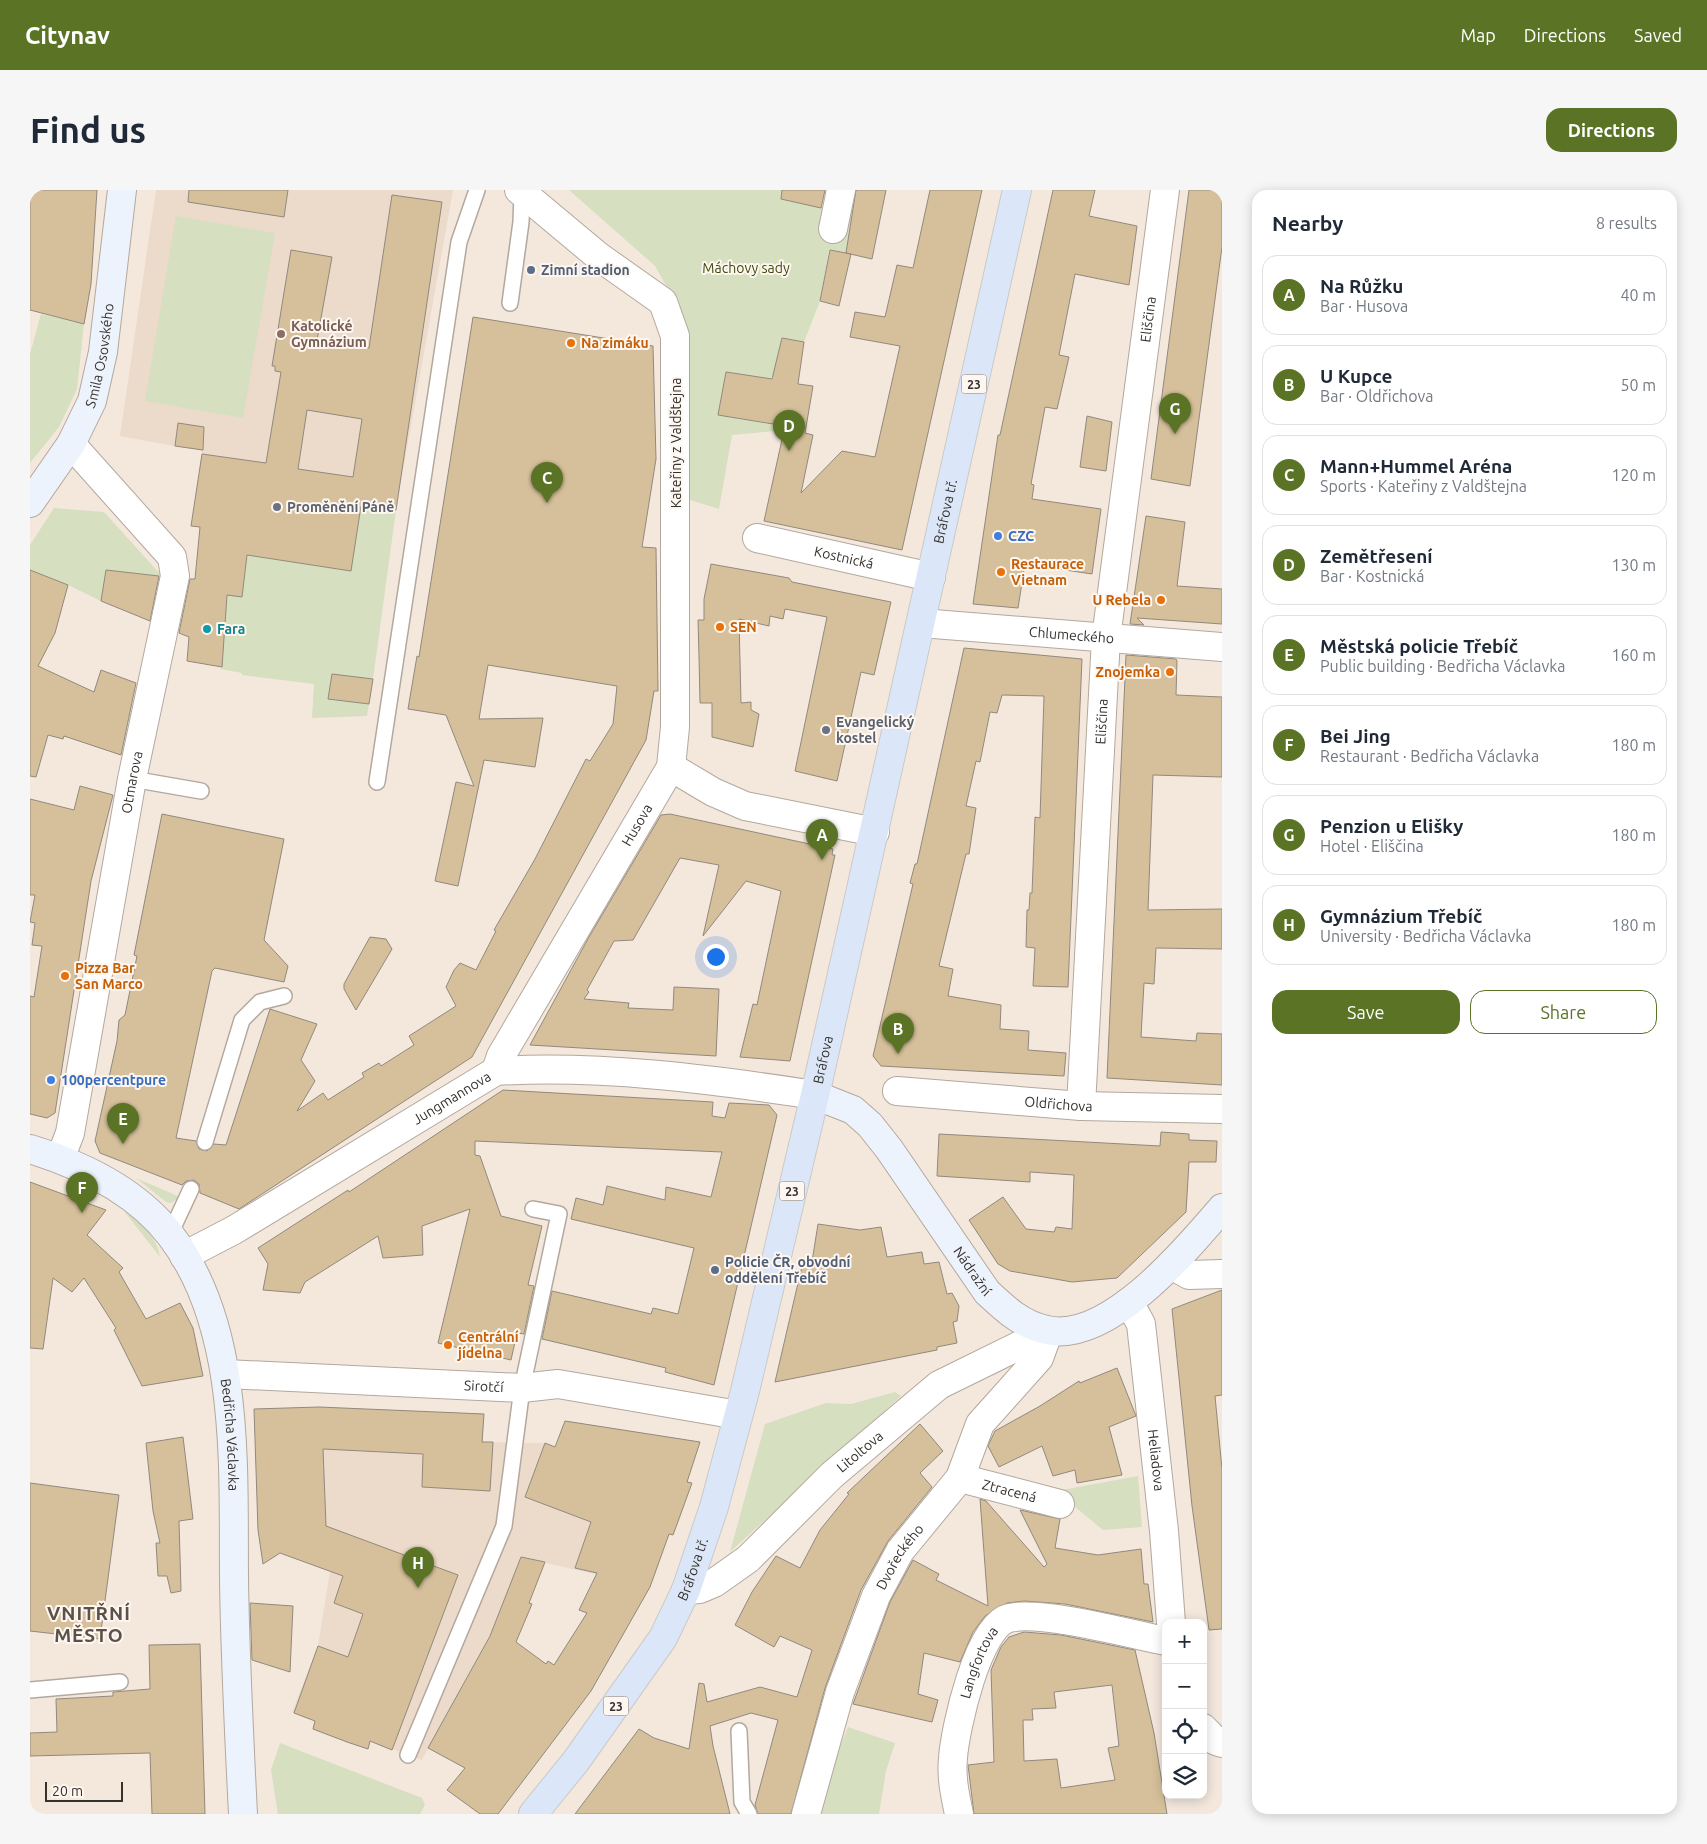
<!DOCTYPE html>
<html lang="en">
<head>
<meta charset="utf-8">
<style>
  :root { --surface:#fff; --page:#f6f6f7; --text:#1f2937; --muted:#747a83; --line:#e0e1e3; --accent:#5a7325 }
  body { margin:0; font-family:Ubuntu,sans-serif; background:var(--page); color:var(--text) }
  .controls { position:absolute; right:15px; bottom:15px; display:grid; overflow:hidden; border-radius:10px; box-shadow:0 2px 12px #0003 }
  .controls button { width:45px; height:45px; display:grid; place-items:center; padding:0; border:0; border-bottom:1px solid var(--line); background:var(--surface); color:var(--text); font:25px sans-serif }
  .scale { position:absolute; left:15px; bottom:12px; width:78px; box-sizing:border-box; padding-left:5px; border:2px solid #35312d; border-top:0; font-size:14px; line-height:18px; white-space:nowrap; color:#35312d; -webkit-text-stroke:4px #fef6f0; paint-order:stroke }
  .you { position:absolute; left:685px; top:766px; width:18px; height:18px; margin:-12px; border:4px solid #fff; border-radius:50%; background:#1a73e8; box-shadow:0 0 0 8px #1a73e833 }
  .badge { display:grid; place-items:center; width:32px; height:32px; border-radius:50%; background:var(--accent); color:#fff; font-size:16px; font-weight:700 }
  .pin { position:absolute; translate:-50% -41px; filter:drop-shadow(0 1px 2px #0008) }
  .pin::after { content:''; position:absolute; top:26px; width:18px; height:15px; background:inherit; clip-path:polygon(0 0,100% 0,50% 100%) }
  .list { margin:0; padding:0; list-style:none }
  h2 { display:flex; justify-content:space-between; align-items:center; height:65px; margin:0; padding:0 20px; font-size:21px }
  h2 small { font-size:16px; font-weight:400; color:var(--muted) }
  .list li { display:grid; grid-template-columns:32px 1fr auto; gap:15px; align-items:center; box-sizing:border-box; height:80px; margin:0 10px 10px; padding:0 10px; border:1px solid var(--line); border-radius:15px }
  .list b { display:block; font-size:19px; white-space:nowrap }
  .list p { margin:0; font-size:16px; white-space:nowrap; color:var(--muted) }
  .list em { font-size:16px; font-style:normal; color:var(--muted) }
  .actions { display:flex; gap:10px; padding:15px 20px }
  .actions a { flex:1; padding:11px 0; border:1px solid var(--accent); border-radius:15px; text-align:center; font-size:18px; color:var(--accent) }
  .actions .main { background:var(--accent); color:#fff }
  .icon { flex:none; width:28px; height:28px; fill:none; stroke:currentColor; stroke-width:2; stroke-linecap:round; stroke-linejoin:round }
  .map { position:relative; flex:none; width:1192px; height:1624px; overflow:hidden; border-radius:15px }
  header { display:flex; align-items:center; gap:30px; box-sizing:border-box; height:70px; padding:0 25px; background:var(--accent); color:#fff }
  header strong { font-size:24px }
  nav { display:flex; gap:28px; margin-inline-start:auto; font-size:18px }
  .intro { display:flex; align-items:center; justify-content:space-between; box-sizing:border-box; height:120px; padding:0 30px }
  h1 { margin:0; font-size:35px }
  .button { padding:12px 22px; border-radius:15px; background:var(--accent); color:#fff; font-size:18px; font-weight:700 }
  main { display:flex; gap:30px; padding:0 30px }
  aside { flex:1; background:var(--surface); border-radius:15px; box-shadow:0 2px 12px #0003 }
  .map>svg:first-child { display:block }
</style>
</head>
<body>
<header>
<strong>Citynav</strong>
<nav><a>Map</a><a>Directions</a><a>Saved</a></nav>
</header>
<div class="intro"><h1>Find us</h1><a class="button">Directions</a></div>
<main>
<div class="map">
<svg width="1192" height="1624" viewBox="0 0 1192 1624">
  <rect width="100%" height="100%" fill="#f4e8dd"/>
  <path fill="#ecdaca" d="M126 0H423L366 320 331 316 333 301 170 274 172 261 90 246Z
    M292 1217V1224L302 1218 454 1224 453 1252 515 1253 525 1257 535 1231 670 1252 657 1291 662 1293 650 1329 643 1345H639L620 1397 491 1367 463 1438 489 1455 487 1460 459 1446 392 1570 341 1551 338 1559 282 1539 285 1531 262 1522 288 1456 300 1381 249 1362 233 1365 231 1362 228 1340 224 1219Z"/>
  <path fill="#d6dfbf" d="M539 0H768L765 12 793 18 797 0H829L816 63 799 60 790 111 774 152 752 148 744 183 740 189 696 182 689 225 756 237 755 240 702 245 689 319 657 309 647 115 625 76Z
    M146 26 245 43 213 228 115 211Z
    M11 124 54 134 47 199 29 237 0 273V164Z
    M331 316 366 320 343 489 302 484 298 509 339 514 337 526 282 528 284 494 212 485V483L191 479 197 405 212 407 217 365 321 381Z
    M24 318 74 322 132 386 76 380 71 411 38 395 0 380V355Z
    M106 988 150 1007 141 1013 136 1012Z
    M94 1021C111 1033 127 1047 130 1067Z
    M865 1202 871 1206 700 1362 735 1234 796 1213 821 1214Z
    M1108 1286 1112 1337 1073 1340 1026 1301Z
    M818 1537 865 1553 856 1581 849 1624H784Z
    M250 1553 392 1608 395 1615 390 1624H248L241 1580Z"/>
  <path fill="#d6c09b" stroke="#91897d" fill-rule="evenodd" d="M0 0H67L61 94 54 134 0 120Z
    M159 0H258L254 27 158 12Z
    M752 0H795L791 18 751 9Z
    M826 0H856L842 69 816 63Z
    M900 0H952L872 360 734 331 755 236 688 225 696 182 742 189 752 148 774 152 768 194 783 196 775 243 783 245 771 303 812 261 845 267 870 156 820 147 825 122 855 127 867 75 883 78Z
    M1023 0H1065L1059 26 1107 36 1099 95 1045 84 1029 165 1039 167 1027 219 1015 217 1001 294 1004 295 1002 309 1071 319 1062 384 995 374 988 418 943 414 968 245H970Z
    M1159 0H1192V57L1160 296 1121 289Z
    M362 5 412 12 366 320 331 316 321 381 217 365 212 407 197 405 192 477 157 471 159 447 149 443 160 389H165L170 337 161 336 172 264 236 273 251 182 245 181V176H242L261 60 302 67 287 150 339 158ZM277 220 332 229 323 287 268 279Z
    M800 60 821 64 809 116 790 111Z
    M443 127 623 156 626 269 612 357 626 358 628 501H624L616 550 442 867 209 1019 170 1003 169 994 164 990 156 991 152 995 70 963 65 951 87 851 89 830 95 825 107 766 104 765 132 624 254 649 234 750 258 776 254 792 185 778 182 781 146 948 166 951 169 959 177 961 184 954 196 955 240 819 287 834 271 870 285 891 267 921 293 903 298 910 334 887 332 883 349 873 351 876 384 855 379 846 426 816 416 797 424 780 430 773 446 780 466 741 464 740 505 669 556 569 560 571 583 534 587 496 458 475 449 529 513 528 505 577 454 570 428 696 405 691 426 592 444 596 416 525 378 519 387 466 389 467Z
    M1057 226 1082 232 1076 281 1050 277Z
    M148 233 174 237 173 260 145 256Z
    M1116 326 1155 332 1147 396 1192 399V434L1107 428 1114 435 1100 434Z
    M681 374 759 388 762 392 861 412 844 485 831 482 807 591 765 581 797 427 755 419 753 429 740 426 739 436 709 429 711 513 721 512V520L729 524 723 557 682 547V513H670L669 466 668 430H674V409Z
    M0 380 38 395 25 443 8 476 64 502 71 480 106 493 91 565 34 546 33 549 18 545 6 587 0 586Z
    M76 380 129 386 120 431 71 411Z
    M934 458 1052 469 1038 797 1003 796 1005 758 996 757 997 720H999L1000 703H1002L1005 627 1010 628 1014 506 972 505 967 523 960 522 950 572 946 571 936 616 946 618 939 664H936L909 776 923 779 918 806 971 815 970 839 999 841 998 860 1036 863 1034 886 851 876 843 866 883 694 880 693 885 674H887Z
    M1096 465 1146 469 1147 471 1146 505 1192 507V587L1123 585 1118 720 1192 719V759L1126 758 1124 794 1114 793 1111 847 1166 851 1167 843 1192 844V895L1077 888Z
    M302 484 343 489 339 514 298 509Z
    M50 596 83 605 61 691 25 923 17 928 0 924V806L4 807 12 756 2 755 5 733 0 732 5 705H0V609L44 620Z
    M640 624 803 659 802 665H805L760 871 710 867 723 814 727 815 751 701 716 691 673 746 689 675 650 668 603 750 584 751 557 800 559 802 554 809 599 813 598 818 643 820 644 797 689 799 686 866 500 855 559 747 631 625Z
    M340 747 356 749 362 759 326 820 314 799V794Z
    M473 900 683 912 682 926 695 928 699 913 739 915 747 925 684 1195 635 1182 636 1178 512 1149 522 1101 621 1124 623 1118 648 1124 664 1058 541 1029 546 1008 573 1015 577 996 635 1010 636 997 681 1007 692 962 445 951V965L450 966 471 1026 512 1036 498 1095 504 1096 494 1144 487 1143 481 1170 408 1153 440 1019 392 1036 393 1065 353 1068 348 1046 275 1092 270 1103 233 1100 238 1074 228 1058 318 1000 319 1002Z
    M1131 942 1159 944V950L1187 951 1186 972H1159L1156 1022 1087 1088 1042 1092 980 1081 968 1074 939 1030 973 1007 996 1039 1024 1042 1026 1037 1042 1039 1044 985 1000 982V992L907 986 909 944 1130 956Z
    M0 992 76 1020 57 1045 93 1078 89 1082 116 1129 150 1113 163 1138 173 1186 112 1196 84 1140 86 1138 54 1088 42 1102 23 1088 13 1159 0 1158Z
    M788 1034 830 1040 851 1037 857 1067 892 1062 894 1074 909 1072 917 1104 922 1103 929 1116 927 1131 923 1132 927 1153 907 1157V1160L745 1192 772 1076 781 1078Z
    M1192 1100V1205L1185 1206 1192 1279V1439L1179 1440 1162 1316 1142 1119Z
    M1087 1178 1106 1226 1079 1237 1092 1285 1047 1293 1045 1280 1023 1286 1012 1256 969 1277 958 1256 965 1241 1010 1216 1049 1191 1050 1193Z
    M289 1217 454 1224 452 1252H463L460 1301 392 1297 393 1264 293 1259 296 1336 428 1385 362 1560 340 1551 338 1559 317 1552 283 1539 285 1531 264 1523 288 1456 318 1467 333 1424 304 1413 313 1386 250 1363 233 1374 228 1340 224 1219Z
    M535 1231 670 1252 657 1292 662 1293 643 1345 639 1344 620 1397 561 1501 468 1624H450L417 1600 435 1578 398 1558 460 1446 491 1367 515 1372 499 1413 502 1414 486 1452 516 1474 518 1471 524 1475 557 1423 549 1420 567 1383 545 1378 561 1332 495 1307 515 1253 525 1257Z
    M890 1234 913 1261 890 1283 902 1297 858 1351 831 1400 795 1498 761 1624H728L725 1615 748 1530 721 1523 680 1536 683 1556 700 1624H545L609 1539 624 1548 659 1559 669 1493 674 1494 677 1512 730 1497 767 1507 782 1460 750 1446 744 1457 705 1435 722 1402 746 1366 770 1378 790 1340 819 1304 817 1303Z
    M153 1247 163 1329 149 1331 151 1401 141 1403 137 1386H128L126 1353H130L123 1321 116 1253Z
    M0 1293 89 1305 70 1449 0 1441Z
    M950 1309 956 1311 1014 1377 1017 1374 990 1320 1030 1329 1025 1358 1068 1365 1111 1359 1114 1394H1118L1123 1432 1035 1414 994 1411 977 1413 955 1426 943 1442 930 1472 894 1463 888 1504 908 1510 902 1532 823 1514 860 1412 883 1370 909 1384 906 1390 958 1416Z
    M220 1413 263 1416 260 1482 222 1470Z
    M994 1442 1031 1445 1105 1460 1124 1543 1137 1624H944L938 1575 964 1572 961 1480 971 1457 979 1447ZM1082 1495 1089 1556 1078 1558 1085 1590 1031 1598 1027 1569 994 1571 993 1530H1003L1002 1519 1026 1518 1024 1502Z
    M170 1454 175 1624H122L120 1563 0 1566V1543L27 1542 26 1509 83 1506V1502L120 1499 119 1455Z"/>
  <g fill="none" stroke-linecap="round" stroke-linejoin="round">
    <defs>
      <path id="lane" d="M480 113 491 32 492 3
        M102 589 171 601
        M347 592 429 52 447 0
        M175 952 212 830 230 812 254 806
        M140 1044 161 999
        M0 1500 90 1492
        M709 1541 712 1612 719 1624
        M378 1565 474 1336 492 1198 529 1024 503 1019"/>
      <g id="street">
        <path d="M803 39 811 0"/>
        <path id="s1" d="M727 348 901 387"/>
        <path id="s2" d="M891 433 1192 457"/>
        <path d="M641 577 683 602 715 616 845 642"/>
        <path id="s3" d="M466 881 471 866 641 577 645 537V146L633 112 568 66 489 0"/>
        <path id="s4" d="M867 901 1051 916 1192 919"/>
        <path id="s5" d="M1051 916 1076 448 1135 0"/>
        <path id="s6" d="M30 969 40 943 102 589 145 386 142 367 41 254"/>
        <path id="s7" d="M154 1066 204 1040 466 881C571 875 680 889 785 905"/>
        <path d="M1141 1075 1159 1085 1192 1084"/>
        <path id="s8" d="M1099 1112 1111 1134 1134 1341 1141 1433"/>
        <path id="s9" d="M196 1184 492 1198 528 1194 708 1225"/>
        <path id="s10" d="M930 1288 1030 1314"/>
        <path id="s11" d="M656 1400 670 1399 684 1393 718 1369 802 1285 909 1195 1019 1141"/>
        <path d="M1173 1538 1186 1551 1192 1553"/>
        <path id="s12" d="M776 1624 810 1502 846 1406 870 1361 930 1288 950 1234 1009 1168 1019 1141"/>
        <path id="s13" d="M929 1624C925 1605 921 1587 923 1568 925 1539 948 1435 979 1428 1011 1420 1100 1444 1136 1451"/>
      </g>
      <g id="secondary">
        <path id="s14" d="M0 313 41 254 62 211 73 162 92 0"/>
        <path id="s15" d="M785 905 823 920 840 935 859 959 957 1102C975 1119 992 1135 1017 1140 1078 1154 1157 1059 1192 1018"/>
        <path id="s16" d="M0 959C52 975 107 1001 141 1046 211 1138 203 1277 204 1388 205 1467 209 1545 213 1624"/>
      </g>
      <g id="primary">
        <path id="s17" d="M503 1624 546 1571 633 1448 656 1400 684 1317 715 1201 785 905 987 0"/>
      </g>
    </defs>
    <use href="#lane" stroke="#b3a89e" stroke-width="18"/>
    <use href="#street" stroke="#b3a89e" stroke-width="30"/>
    <use href="#secondary" stroke="#b3a89e" stroke-width="30"/>
    <use href="#primary" stroke="#cac9c8" stroke-width="30"/>
    <use href="#lane" stroke="#fff" stroke-width="15"/>
    <use href="#street" stroke="#fff" stroke-width="28"/>
    <use href="#secondary" stroke="#edf3fc" stroke-width="28"/>
    <use href="#primary" stroke="#dbe7f8" stroke-width="28"/>
  </g>
  <g fill="#5c6f8a" stroke="#fef6f0" stroke-width="2">
    <circle cx="501" cy="80" r="5"/>
    <circle cx="685" cy="1080" r="5"/>
  </g>
  <circle fill="#8d6e63" stroke="#fef6f0" stroke-width="2" cx="251" cy="144" r="5"/>
  <g fill="#e8710a" stroke="#fef6f0" stroke-width="2">
    <circle cx="541" cy="153" r="5"/>
    <circle cx="971" cy="382" r="5"/>
    <circle cx="1131" cy="410" r="5"/>
    <circle cx="690" cy="437" r="5"/>
    <circle cx="1140" cy="482" r="5"/>
    <circle cx="35" cy="786" r="5"/>
    <circle cx="418" cy="1155" r="5"/>
  </g>
  <g fill="#6b7280" stroke="#fef6f0" stroke-width="2">
    <circle cx="247" cy="317" r="5"/>
    <circle cx="796" cy="540" r="5"/>
  </g>
  <g fill="#3f7fe0" stroke="#fef6f0" stroke-width="2">
    <circle cx="968" cy="346" r="5"/>
    <circle cx="21" cy="890" r="5"/>
  </g>
  <circle fill="#0f9aa8" stroke="#fef6f0" stroke-width="2" cx="177" cy="439" r="5"/>
  <g text-anchor="middle" dominant-baseline="central" stroke-width="4" stroke-linejoin="round" paint-order="stroke">
    <g fill="#fef6f0" stroke="#716c68" stroke-width="1">
      <rect x="931.5" y="184.5" width="25" height="19" rx="4"/>
      <rect x="749.5" y="991.5" width="25" height="19" rx="4"/>
      <rect x="573.5" y="1506.5" width="25" height="19" rx="4"/>
    </g>
    <g font-size="12" font-weight="bold" fill="#35312d">
      <text x="944" y="194">23</text>
      <text x="762" y="1001">23</text>
      <text x="586" y="1516">23</text>
    </g>
    <g font-size="14" fill="#3f4a09" stroke="#fef6f0">
      <text x="716" y="78">Máchovy sady</text>
    </g>
    <g font-size="14" font-weight="bold" fill="#4e5e75" stroke="#fef6f0" text-anchor="start">
      <text x="511" y="80">Zimní stadion</text>
      <text x="695" y="1072">Policie ČR, obvodní<tspan x="695" dy="16">oddělení Třebíč</tspan></text>
    </g>
    <g font-size="14" fill="#35312d" stroke="#fef6f0">
      <text stroke="none"><textPath href="#s5" startOffset="790">Eliščina</textPath></text>
      <text stroke="none"><textPath href="#s14" startOffset="166">Smila Osovského</textPath></text>
      <text transform="translate(646 253) rotate(-90)">Kateřiny z Valdštejna</text>
      <text stroke="none"><textPath href="#s17" startOffset="1382">Bráfova tř.</textPath></text>
      <text stroke="none"><textPath href="#s1" startOffset="89">Kostnická</textPath></text>
      <text stroke="none"><textPath href="#s2" startOffset="151">Chlumeckého</textPath></text>
      <text stroke="none"><textPath href="#s5" startOffset="385">Eliščina</textPath></text>
      <text stroke="none"><textPath href="#s6" startOffset="384">Otmarova</textPath></text>
      <text stroke="none"><textPath href="#s3" startOffset="284">Husova</textPath></text>
      <text stroke="none"><textPath href="#s17" startOffset="820">Bráfova</textPath></text>
      <text stroke="none"><textPath href="#s7" startOffset="311">Jungmannova</textPath></text>
      <text stroke="none"><textPath href="#s4" startOffset="162">Oldřichova</textPath></text>
      <text stroke="none"><textPath href="#s15" startOffset="242">Nádražní</textPath></text>
      <text stroke="none"><textPath href="#s9" startOffset="258">Sirotčí</textPath></text>
      <text stroke="none"><textPath href="#s16" startOffset="379">Bedřicha Václavka</textPath></text>
      <text stroke="none"><textPath href="#s11" startOffset="226">Litoltova</textPath></text>
      <text stroke="none"><textPath href="#s8" startOffset="162">Heliadova</textPath></text>
      <text stroke="none"><textPath href="#s10" startOffset="51">Ztracená</textPath></text>
      <text stroke="none"><textPath href="#s12" startOffset="275">Dvořeckého</textPath></text>
      <text stroke="none"><textPath href="#s17" startOffset="294">Bráfova tř.</textPath></text>
      <text stroke="none"><textPath href="#s13" startOffset="156">Langfortova</textPath></text>
    </g>
    <g font-size="14" font-weight="bold" fill="#785e54" stroke="#fef6f0" text-anchor="start">
      <text x="261" y="136">Katolické<tspan x="261" dy="16">Gymnázium</tspan></text>
    </g>
    <g font-size="14" font-weight="bold" fill="#c56008" stroke="#fef6f0" text-anchor="start">
      <text x="551" y="153">Na zimáku</text>
      <text x="981" y="374">Restaurace<tspan x="981" dy="16">Vietnam</tspan></text>
      <text x="1121" y="410" text-anchor="end">U Rebela</text>
      <text x="700" y="437">SEN</text>
      <text x="1130" y="482" text-anchor="end">Znojemka</text>
      <text x="45" y="778">Pizza Bar<tspan x="45" dy="16">San Marco</tspan></text>
      <text x="428" y="1147">Centrální<tspan x="428" dy="16">jídelna</tspan></text>
    </g>
    <g font-size="14" font-weight="bold" fill="#5b616d" stroke="#fef6f0" text-anchor="start">
      <text x="257" y="317">Proměnění Páně</text>
      <text x="806" y="532">Evangelický<tspan x="806" dy="16">kostel</tspan></text>
    </g>
    <g font-size="14" font-weight="bold" fill="#366cbe" stroke="#fef6f0" text-anchor="start">
      <text x="978" y="346">CZC</text>
      <text x="31" y="890">100percentpure</text>
    </g>
    <g font-size="14" font-weight="bold" fill="#0d838f" stroke="#fef6f0" text-anchor="start">
      <text x="187" y="439">Fara</text>
    </g>
    <g font-size="19" font-weight="bold" letter-spacing="1" fill="#5b5148" stroke="#fef6f0">
      <text x="59" y="1423">VNITŘNÍ<tspan x="59" dy="22">MĚSTO</tspan></text>
    </g>
  </g>
</svg>
<div class="controls">
<button>+</button>
<button>−</button>
<button><svg class="icon" aria-label="locate" viewBox="0 0 24 24"><circle cx="12" cy="12" r="6"/><path d="M12 2v4M12 18v4M2 12h4M18 12h4"/></svg></button>
<button><svg class="icon" aria-label="layers" viewBox="0 0 24 24"><path d="M12 4l9 5-9 5-9-5zM3 14l9 5 9-5"/></svg></button>
</div>
<div class="scale">20 m</div>
<div class="you"></div>
<div class="pin badge" style="left:792px;top:670px">A</div>
<div class="pin badge" style="left:868px;top:864px">B</div>
<div class="pin badge" style="left:517px;top:313px">C</div>
<div class="pin badge" style="left:759px;top:261px">D</div>
<div class="pin badge" style="left:93px;top:954px">E</div>
<div class="pin badge" style="left:52px;top:1023px">F</div>
<div class="pin badge" style="left:1145px;top:244px">G</div>
<div class="pin badge" style="left:388px;top:1398px">H</div>
</div>
<aside>
<h2>Nearby<small>8 results</small></h2>
<ul class="list">
<li><span class="badge">A</span><div><b>Na Růžku</b><p>Bar · Husova</p></div><em>40 m</em></li>
<li><span class="badge">B</span><div><b>U Kupce</b><p>Bar · Oldřichova</p></div><em>50 m</em></li>
<li><span class="badge">C</span><div><b>Mann+Hummel Aréna</b><p>Sports · Kateřiny z Valdštejna</p></div><em>120 m</em></li>
<li><span class="badge">D</span><div><b>Zemětřesení</b><p>Bar · Kostnická</p></div><em>130 m</em></li>
<li><span class="badge">E</span><div><b>Městská policie Třebíč</b><p>Public building · Bedřicha Václavka</p></div><em>160 m</em></li>
<li><span class="badge">F</span><div><b>Bei Jing</b><p>Restaurant · Bedřicha Václavka</p></div><em>180 m</em></li>
<li><span class="badge">G</span><div><b>Penzion u Elišky</b><p>Hotel · Eliščina</p></div><em>180 m</em></li>
<li><span class="badge">H</span><div><b>Gymnázium Třebíč</b><p>University · Bedřicha Václavka</p></div><em>180 m</em></li>
</ul>
<div class="actions"><a class="main">Save</a><a>Share</a></div>
</aside>
</main>
</body>
</html>
